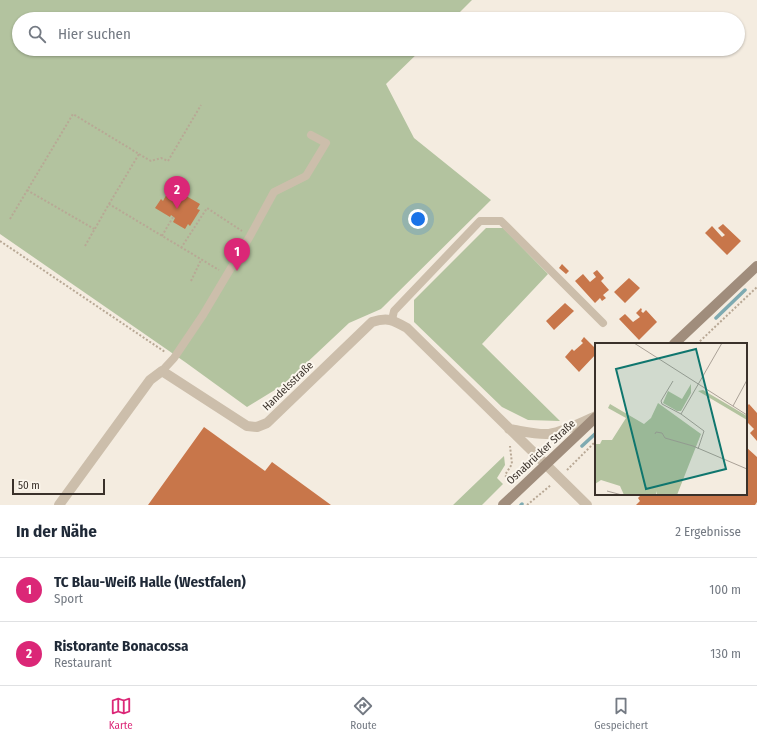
<!DOCTYPE html>
<html lang="de">
<head>
<meta charset="utf-8">
<style>
  :root { --surface:#fff; --page:#f6f6f7; --text:#1f2937; --muted:#747a83; --line:#e0e1e3; --accent:#db2777 }
  body { margin:0; font-family:"Fira Sans Condensed",sans-serif; background:var(--page); color:var(--text) }
  .scale { position:absolute; left:12px; bottom:10px; width:93px; box-sizing:border-box; padding-left:4px; border:2px solid #3a312a; border-top:0; font-size:11px; line-height:14px; white-space:nowrap; color:#3a312a; -webkit-text-stroke:3px #fbf6ed; paint-order:stroke }
  .you { position:absolute; left:418px; top:219px; width:14px; height:14px; margin:-10px; border:3px solid #fff; border-radius:50%; background:#1a73e8; box-shadow:0 0 0 6px #1a73e833 }
  .badge { display:grid; place-items:center; width:26px; height:26px; border-radius:50%; background:var(--accent); color:#fff; font-size:13px; font-weight:700 }
  .pin { position:absolute; translate:-50% -33px; filter:drop-shadow(0 1px 2px #0008) }
  .pin::after { content:''; position:absolute; top:21px; width:14px; height:12px; background:inherit; clip-path:polygon(0 0,100% 0,50% 100%) }
  .list { margin:0; padding:0; list-style:none }
  h2 { display:flex; justify-content:space-between; align-items:center; height:52px; margin:0; padding:0 16px; font-size:17px }
  h2 small { font-size:13px; font-weight:400; color:var(--muted) }
  .list li { display:grid; grid-template-columns:26px 1fr auto; gap:12px; align-items:center; box-sizing:border-box; height:64px; padding:0 16px; border-top:1px solid var(--line) }
  .list b { display:block; font-size:15px; white-space:nowrap }
  .list p { margin:0; font-size:13px; white-space:nowrap; color:var(--muted) }
  .list em { font-size:13px; font-style:normal; color:var(--muted) }
  .icon { flex:none; width:22px; height:22px; fill:none; stroke:currentColor; stroke-width:2; stroke-linecap:round; stroke-linejoin:round }
  .map { position:relative; flex:none; width:757px; height:505px; overflow:hidden }
  .search { position:absolute; background:var(--surface); box-shadow:0 1px 3px #0004; left:12px; right:12px; top:12px; height:44px; display:flex; align-items:center; gap:10px; box-sizing:border-box; padding:0 14px; border-radius:22px; color:var(--muted); font-size:15px }
  .sheet { height:180px; background:var(--surface) }
  nav { display:flex; justify-content:space-around; align-items:center; box-sizing:border-box; height:56px; border-top:1px solid var(--line); background:var(--surface); font-size:11px; color:var(--muted) }
  nav a { display:grid; justify-items:center; gap:2px }
  nav .on { color:var(--accent) }
  .map>svg:first-child { display:block }
</style>
</head>
<body>
<div class="map">
<svg width="757" height="505" viewBox="0 0 757 505">
  <rect width="100%" height="100%" fill="#f4ece0"/>
  <path fill="#b3c39f" d="M0 0H472L453 19H19V49H422L386 84 414 138 491 200 381 309 349 323 283 385 247 407 185 362 0 234Z
    M486 228H503L548 274 482 344 560 421 528 420 502 407 414 322V300Z
    M504 456 505 465 497 478 503 484 482 505H453Z"/>
  <g fill="none" stroke-linecap="round" stroke-linejoin="round">
    <path stroke="#7eaab1" stroke-width="3.5" d="M716 318 745 290
      M582 446 596 433
      M521 505 522 504"/>
  </g>
  <path fill="#c8764a" d="M170 188 180 195 181 193 200 204 197 209 200 210 190 226 188 224 185 229 173 222 175 218 171 215 170 217 155 208 161 199 163 201Z
    M723 224 741 241 727 255 705 233 712 226 722 237 725 235 718 228Z
    M562 264 569 271 566 274 559 268Z
    M597 270 604 278 601 281 609 290 603 295 606 298 602 301 600 298 595 303 575 281 583 274 590 282 596 277 593 273Z
    M629 278 640 288 625 303 614 292Z
    M565 303 574 311 554 330 546 321Z
    M641 308 642 310 641 311 643 313 646 310 657 322 639 340 619 319 625 314 633 322 640 317 636 313Z
    M584 337 596 349V354L579 372 565 357 572 349 574 351 583 343 581 341Z
    M749 404 757 413V441L750 433 754 429 746 421V407Z
    M204 427 265 471 272 462 331 505H148Z
    M746 447 757 457V502L755 505H636L640 501 638 498 642 494H746Z"/>
  <g fill="none" stroke-linecap="round" stroke-linejoin="round">
    <path stroke="#b8a895" stroke-width="2" stroke-dasharray="2 2" stroke-linecap="butt" d="M139 154 151 161 161 158 168 161 201 105
      M27 190 94 229
      M10 219 73 114 139 154 109 204
      M162 236 173 217
      M0 241 165 352
      M85 246 109 204 219 270
      M181 248 207 208 242 231
      M191 281 201 260
      M697 344 757 287
      M567 470 596 441
      M509 480 505 475 512 464 510 446
      M527 505 551 485"/>
    <path stroke="#ccbeab" stroke-width="8" d="M392 320 394 311 480 221H501L603 323
      M162 371 174 358 203 315 250 236 274 192 306 176 326 143 311 135"/>
    <path stroke="#ccbeab" stroke-width="10" d="M509 429C522 431 536 435 549 434 563 432 583 422 596 416
      M59 505 150 380 162 371 247 426 257 427 267 423 372 322C388 317 393 320 407 328L587 505"/>
    <path stroke="#a08d7c" stroke-width="10" d="M674 344 757 266
      M503 505 596 417"/>
  </g>
  <g text-anchor="middle" dominant-baseline="central" stroke-width="4" stroke-linejoin="round" paint-order="stroke">
    <g font-size="11" fill="#3a312a" stroke="#fbf6ed">
      <text transform="translate(288 386) rotate(-44)">Handelsstraße</text>
      <text transform="translate(541 452) rotate(-43)">Osnabrücker Straße</text>
    </g>
  </g>
  <g transform="translate(595 343)">
    <rect width="152" height="152" fill="#f4ece0"/>
    <path d="M96 41V50L86 68H82L68 60 73 48 87 56ZM108 47 152 73V77L103 48ZM63 60 106 91 82 152H62V148L61 152H29L25 143 6 137 0 141V101H5L7 97H17L31 75 13 65 15 61 49 81 56 75Z" fill="#b3c39f"/>
    <path fill="none" stroke="#aaa197" stroke-width="1" d="M39 0 152 72M78 38 66 58 67 61 86 71M138 63 152 37M60 91 61 89 67 90 70 95 98 103 152 126M103 106 109 88 86 71 127 0M12 148 27 152"/>
    <path fill="#0f766e" fill-opacity="0.15" stroke="#0f766e" stroke-width="2" d="M101 6 131 126 51 146 21 26Z"/>
    <rect width="152" height="152" fill="none" stroke="#3a312a" stroke-width="2"/>
  </g>
</svg>
<div class="scale">50 m</div>
<div class="you"></div>
<div class="pin badge" style="left:237px;top:271px">1</div>
<div class="pin badge" style="left:177px;top:209px">2</div>
<div class="search"><svg class="icon" aria-label="search" viewBox="0 0 24 24"><circle cx="10" cy="10" r="6"/><path d="M15 15l6 6"/></svg>Hier suchen</div>
</div>
<section class="sheet">
<h2>In der Nähe<small>2 Ergebnisse</small></h2>
<ul class="list">
<li><span class="badge">1</span><div><b>TC Blau-Weiß Halle (Westfalen)</b><p>Sport</p></div><em>100 m</em></li>
<li><span class="badge">2</span><div><b>Ristorante Bonacossa</b><p>Restaurant</p></div><em>130 m</em></li>
</ul>
</section>
<nav>
<a class="on"><svg class="icon" aria-label="map" viewBox="0 0 24 24"><path d="M3 6l6-2 6 2 6-2v14l-6 2-6-2-6 2zM9 4v14M15 6v14"/></svg>Karte</a>
<a><svg class="icon" aria-label="directions" viewBox="0 0 24 24"><path d="M12 3l9 9-9 9-9-9zM9 14v-3h6M13 9l2 2-2 2"/></svg>Route</a>
<a><svg class="icon" aria-label="saved" viewBox="0 0 24 24"><path d="M7 4h10v16l-5-4-5 4z"/></svg>Gespeichert</a>
</nav>
</body>
</html>
